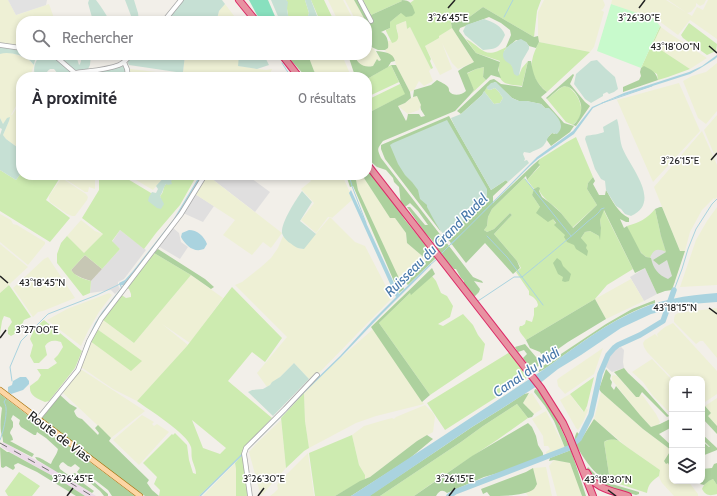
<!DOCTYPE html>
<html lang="fr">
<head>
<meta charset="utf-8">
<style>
  :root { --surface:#fff; --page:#f2f2f3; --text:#2b2b33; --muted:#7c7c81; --line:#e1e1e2 }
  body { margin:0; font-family:Cabin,sans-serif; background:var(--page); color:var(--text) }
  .controls { position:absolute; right:12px; bottom:12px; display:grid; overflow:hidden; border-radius:8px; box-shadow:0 2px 6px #0003 }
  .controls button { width:36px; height:36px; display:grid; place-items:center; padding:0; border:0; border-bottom:1px solid var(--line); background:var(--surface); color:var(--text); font:20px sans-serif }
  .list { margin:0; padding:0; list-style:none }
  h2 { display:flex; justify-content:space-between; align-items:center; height:52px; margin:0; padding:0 16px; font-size:17px }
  h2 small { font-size:13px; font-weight:400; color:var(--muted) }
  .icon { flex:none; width:22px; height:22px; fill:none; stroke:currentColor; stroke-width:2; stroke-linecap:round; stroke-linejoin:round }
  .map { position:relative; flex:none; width:717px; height:496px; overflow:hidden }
  .search { position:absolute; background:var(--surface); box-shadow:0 2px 6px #0003; left:16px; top:16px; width:356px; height:44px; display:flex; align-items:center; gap:10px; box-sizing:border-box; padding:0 14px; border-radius:16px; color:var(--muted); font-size:15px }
  .panel { position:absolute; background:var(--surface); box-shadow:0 2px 6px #0003; left:16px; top:72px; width:356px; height:108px; border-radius:16px }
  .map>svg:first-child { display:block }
</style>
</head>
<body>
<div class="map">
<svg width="717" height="496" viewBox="0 0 717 496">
  <rect width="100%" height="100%" fill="#f2efe9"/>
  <path fill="#e0dfdf" d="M207 175H247L270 192 255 212Z
    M195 194 214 206 203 222 183 213Z
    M173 228 179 233 181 242 188 247 180 259 158 246Z
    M120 230 146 250 124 279 118 282V285L120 289 115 294 111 290 90 293 91 281 120 249 112 242Z
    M664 230 675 252V283L665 287 634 244Z
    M645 268 657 294 644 301 630 277Z
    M621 347 624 350 623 362 624 368 612 372 606 367 607 362 614 350Z"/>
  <path fill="#ebdbe8" d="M3 442 63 475 96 496H85L60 480 1 447Z"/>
  <path fill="#c7c7b4" d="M85 255 102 269 91 281 82 278 74 274 71 270Z"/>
  <path fill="#eef0d5" d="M0 0H8L16 15 49 4 55 21H21V47L0 44Z
    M328 0H343L354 21H338Z
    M345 0H354L364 18 356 21Z
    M544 0H603L605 5 603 9 601 10 604 12 594 47 590 52 539 42 538 36V12Z
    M612 0H666L692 16 697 7 703 10 708 0H717V39L690 20 678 35 659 21 611 4Z
    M668 0H706L704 4 700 6 696 3V6L691 12 687 13Z
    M225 4 238 21H210L217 19 219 11Z
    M406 21 407 29 410 27 431 69 429 71 433 81 424 86 419 81 414 90 410 92 396 65 394 58 386 52 385 50 388 48V41H391L392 43 398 32 396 27V25Z
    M661 27 669 33 707 58 690 69 655 46 654 42Z
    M452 28 474 62 458 69 452 63 442 43 452 69 440 75 425 46 439 38 438 36Z
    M367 45 373 48 381 60 379 61 377 59 373 66 364 67 359 64 354 55H367Z
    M8 52 15 54 29 60 34 65 30 77H21V97L11 115H12L21 101V150L6 139 3 135 9 121 3 124 0 118V54L1 53Z
    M185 55H239V66L266 70 272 69 269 76 266 75 264 77H242L237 74H231L228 77H188L183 72Z
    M308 55H342L350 74 348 77H318L314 71Z
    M717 63V111L706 124 698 118 683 81 692 76 706 72Z
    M130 69 182 75 181 77H130Z
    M679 83 700 131 653 182 617 100Z
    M417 96 421 105 419 110 408 114 398 106 405 103 413 97Z
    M717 115V151L714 154 704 130Z
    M702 131 717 165V197L715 200 714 198 702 210 690 232 685 251H680L654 187Z
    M59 175H95V189L89 187 88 192H85Z
    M136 175H166L153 190 136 180Z
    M207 175 282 233 271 248 263 242 252 255 223 235 235 220 195 194Z
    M307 175H342L353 199 332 218 331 217H328L316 233 301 220 314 203 301 189 311 181Z
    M355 175H362L390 217 395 218 406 233 407 243 427 260 402 286 358 190Z
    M62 178 86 194 88 197 87 200 75 216H72L67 214 50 202 49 199V196L60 180Z
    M717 207V285L680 287 696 240 707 221Z
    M0 214 11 220 13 224 17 225 45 242V244L28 265 0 242Z
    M330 217 355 242 365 246 392 298 321 371 309 379 294 363 280 377 267 387 257 373 287 337 235 285 242 282 261 267 271 258 278 248 283 236 288 241 300 249H303Z
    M81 220 95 231 103 234 84 253 67 236Z
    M0 244 28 267 0 293Z
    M48 257 75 298 43 311 38 312 33 317 13 288 44 259Z
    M191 275 223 298 190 343 162 324 188 345 137 401 113 389 81 367 90 341 131 370 141 361 97 329 103 320 134 343Z
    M631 279 644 301 606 319 595 299Z
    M109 293 112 295 99 312 88 331 81 346 47 320 67 309Z
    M717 308V358L703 341H700L696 344 674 322V319L675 315 678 313Z
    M673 323 717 371V394L702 404V379H673L647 352 644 347 643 343 645 340 655 334 658 337 657 334 660 331 665 327Z
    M373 329 424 404 376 416 356 423 309 448 305 421 304 393 327 370Z
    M603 348 594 374 565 394 558 386 557 380 559 378Z
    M652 359 672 380V415L653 396 643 382 632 372Z
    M80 370H82L145 411 111 438 62 392Z
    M614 375 617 376 636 397H639L640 394 643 396 656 414 660 422 658 425 651 427 640 415 612 380V376Z
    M601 392 643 429 671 450 668 463 670 467 672 469V481H688L698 494V496H674L662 483 659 477 660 470 627 447 594 419Z
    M532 393 542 409 534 414 523 403 528 395Z
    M570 394 583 412 586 408 588 410 583 422 578 430 576 428 560 400Z
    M717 398V426L708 416 711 413 705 406Z
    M425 405 433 413 435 417 433 432 417 441 370 477 365 479V475L359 465 352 435 364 426 381 421 392 418 394 419 396 417Z
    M546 411 565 448 547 456 546 452 550 449 548 446H544L543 436 532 419Z
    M142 415 154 422 152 424 154 426 157 424 169 432 139 465 113 440Z
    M281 420 286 468 261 496 249 452 256 444Z
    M308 453 314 496H270L274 493 278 489 277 485 281 480Z
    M554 460 571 463 582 496H557L549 466Z
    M235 463 236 469V496H203Z
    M546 467 552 496H528L526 493 534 489 537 484 533 468Z"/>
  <path fill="#cdebb0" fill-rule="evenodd" d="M286 0H305L309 13 306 21H289L287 9V2Z
    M311 0H324L334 21H320Z
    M363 0H401L402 1 371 15Z
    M414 0H541L537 11 534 37 483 7 468 18 460 12 457 15V21L455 20 451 23 452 28 439 36V38L425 46 431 59 430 61 433 68 431 69 410 27 407 29 406 21 403 22 396 25C396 32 403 40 392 43L386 31V30L390 28V22L402 12 407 17 412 5 410 3Z
    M689 23 717 44 716 51 707 55 683 38 681 35Z
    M660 26 661 27 654 42 655 46 690 69 668 77 658 80 657 74 644 67 641 68Z
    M466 39C483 48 484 60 506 47L507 48 504 51 512 66 519 75 522 68 528 61 522 86C517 85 510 85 505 83 497 79 498 68 500 61L476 53Z
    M539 42 590 52 547 92C538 85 529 72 532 61 533 54 536 48 539 42Z
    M391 65 399 82 367 97V79Z
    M484 67 483 77 486 80 471 94 474 90 466 74 476 69Z
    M400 84 406 94 370 112 367 108V100Z
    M567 86C578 93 586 109 578 120 576 122 574 123 573 125L566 122 547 99 562 87Z
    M487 87V89L490 90 495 88 499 92 503 98 500 103 494 104 484 91Z
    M576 137 593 177 588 183 587 189 597 205 572 228C569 223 565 218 561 213 553 204 542 199 538 188L534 189 527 180 540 166 537 163 540 159 567 142Z
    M0 170 16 180 21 173V175H59L61 176 46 200 70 218 50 242 0 211Z
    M99 175H121L161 199 160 196C163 193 163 191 164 187 166 182 174 180 176 175H197L180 205 156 233 144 249 120 230 112 241 120 249 102 269 85 255 71 270C76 277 84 279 91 281L90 293 83 296 57 263V254L61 243 67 236 84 253 103 234 82 218 99 190Z
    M524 178 534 190 532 195 540 207 553 219 556 224 586 248 581 238 585 232 590 231 599 236V238L601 228 600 220 603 209 633 269 607 285 595 299 526 340C523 335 517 331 520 326H522L525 324 526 320 532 322 534 315V308L537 307 538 305C537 300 534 297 529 295V291L516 272 521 268 517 261 494 234 512 215 510 213 494 229 487 232 484 230 487 226 488 217 492 209Z
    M655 209 661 236 666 252C658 248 653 249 650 258 639 257 632 236 627 226 638 223 647 219 655 209Z
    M154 253 191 275 134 343 103 320 120 294 126 298 131 297V294L129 289 125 287Z
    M432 276 436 281 441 293 447 296 453 306 450 317 438 324 443 326 463 314 473 325 478 335 485 344 482 360 430 395 379 323 410 293 411 294Z
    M9 285 31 317 24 320C21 327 19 332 11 336L8 334V328L12 322 10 318 4 316 2 321 0 334V293Z
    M232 287 282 338 265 362 252 352 228 381 272 418 244 448V452L199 496H159L160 490 154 484 157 477 143 463 172 434 173 435 175 433 187 445 189 460 193 473 196 474C196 468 193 464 192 459 191 455 192 450 191 447 187 433 149 410 137 401L187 346ZM192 420 226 448 220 454 203 448Z
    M44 320 82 351 75 368 49 401 45 402C37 398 29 396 30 386L38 380 41 375 37 369H48L57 363 54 359 58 355 63 347 61 342C54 340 49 340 45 346L47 355 39 363H34L30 356 33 345 30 339 34 329Z
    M97 329 142 361 131 371 90 341Z
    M510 352 528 377 445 430 427 403Z
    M594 377 587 406 584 412 570 394Z
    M304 393 305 421 309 448 304 451 286 468 281 418Z
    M517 404 528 418 497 440 441 477 414 496H380L461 442 483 426Z
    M352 435 359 465 365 475V479L335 496H315L309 453Z
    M613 439 619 441 627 447 660 470 659 476C652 481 648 484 647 493L610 481 604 442 608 440Z
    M242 455 244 460 249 496H236V469L235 463Z
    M19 472 40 486 32 496H8L5 491Z
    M713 479 717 485V494C710 496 706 496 702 489 704 484 708 481 713 479Z"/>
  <path fill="#add19e" d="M354 0H363L371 15 402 1 401 0C411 0 412 4 415 13L412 16 406 17 401 13 390 22V28L381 32C387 34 389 42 388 48L385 50H378L367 45V21H353L364 18Z
    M483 7 534 37 538 36 539 42 536 48 529 46 526 42 516 40 507 48 506 47 511 35 510 30 501 23 489 17 460 28 459 31 476 53 500 62 498 70 501 78 491 75 486 80 483 77 484 67 476 69 467 73 474 90 470 95 455 111 383 141C377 149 377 149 381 158L473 277 482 281 483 283 474 281 480 289 479 292 474 297 464 285V281L461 278 456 269H454L448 264 431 239 425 233 407 207H410L425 225H428L418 211 410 203 405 207 401 204 399 187 394 182 393 178 386 170 377 167 367 158V106L370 112 405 94 391 65H396L410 92 411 98 405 103 398 106 406 121 407 119 408 114H419L421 117 425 116C423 112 419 109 421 105L417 96 413 97 414 90 431 85 437 80C440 82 446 84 448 87 449 88 449 90 449 91 453 97 462 95 466 91L458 71 464 67 474 62 452 28 451 23 455 20 461 22 463 19 468 18Z
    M376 51C384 52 393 52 395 61L391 62 388 67 367 79V77H348L350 74 354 73 348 55H354C358 64 363 68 373 66L377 59 379 61 381 60Z
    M293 55H308L314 71 318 77H306L289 58Z
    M528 61H531C533 74 536 84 547 92L541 97 564 123 574 126 570 132 551 146 546 139 552 133 555 134 545 108 541 104 526 101H519L512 98 495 82 487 87 482 95 461 114 457 111 490 80 494 79 501 84 522 87Z
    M644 66C652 70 656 72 658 80L623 92V87L639 80 641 76 640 72 641 68Z
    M573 74 574 75 570 84 585 102 590 106 576 126 573 125C579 120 582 113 581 105 580 98 571 83 562 87 558 89 551 96 547 99L546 98Z
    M449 116 491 190 506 180 508 182 493 196V203L534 164 540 159 538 163 540 165 527 180 526 176 492 209 488 217 487 226 484 230 487 232 494 229 510 213 512 215 494 234 517 261 520 268 513 274 485 243 466 263 447 238 485 199 487 195 416 176 441 232 385 159 381 149V145Z
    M367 169 396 206 405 220 436 258 408 285 405 282 427 260 407 243 406 233 395 218H390L362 175H367Z
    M346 175H355L358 190 404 289 399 293 353 186 350 187Z
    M593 177 595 181 593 184 599 195H605L606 190C612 200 618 213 629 218V222H626L620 219 624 228 627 226 641 253 646 257 651 258C653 268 658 275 668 279L672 276 667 260 659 265 653 260 666 252 661 236 655 209 660 207H662L680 251H685L672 290 665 291 657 294 645 268 635 273 604 210 600 220 601 228 600 240 599 236 590 231 585 232 581 238 587 245 586 248 588 251 587 256 576 249 574 245 567 242 564 237 565 235 554 225 556 223 553 219 548 222 536 213 540 207 532 195 534 189 538 187 540 188 539 191 542 197 550 203 561 213 573 228 597 205 587 189 588 183Z
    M158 249 205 279 214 287 211 289 191 275 154 253Z
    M557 258 561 261 563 266 571 274 569 281 565 282 562 281 563 277 558 274 553 263Z
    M432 268 435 274 411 295 410 293 379 323 430 395 422 402 371 327Z
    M595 299 606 319 568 342 544 359 540 352 530 348 526 340Z
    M655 300V303C615 316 580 344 546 368L539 372 538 371 543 366 606 324 632 309Z
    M525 344 536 357 544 361 533 371 523 358 527 354 524 350 518 352 515 347Z
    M624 368 628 373 643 387 669 416 667 417 642 392 639 397H636L614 372Z
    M606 369 611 375 610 379 612 382 611 386 614 390 616 386 640 415 651 427 660 424 672 418V427L659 434 672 446V469L670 467 668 463 666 464 664 461 671 450 643 429 601 392 599 389Z
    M535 389 538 390 557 420 569 446 565 448 554 421 545 406 534 392Z
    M529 393 523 403 534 414 532 417 528 418 517 404 483 426 461 442 380 496H369L444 446 472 427 501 409 524 394Z
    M0 394 46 429 56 439 58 438 135 496H112L108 490 86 473 85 474 108 494V496H104L100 491 77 472 80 468 75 464 71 467 68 466 63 462 61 463 59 466 60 469 68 475 75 473 78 476 76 478 94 491 92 493 37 460 35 457C41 457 46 462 51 464 53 458 57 455 58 449L46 438 37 432 36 435H34L21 427 19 424 20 420 13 415 11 419 13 422V427C7 436 12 432 13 440L10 441 34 454 32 457 3 442C3 437 2 436 1 432 0 425 1 415 2 408L0 406Z
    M60 395 70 404 77 408 74 411C76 416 77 418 82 419L98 435 99 433 95 428 98 425 111 438 109 441 149 480 147 483 152 490 159 496H145L93 458 42 418Z
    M705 406 711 413 708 416 717 426V434L702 418V409Z
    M594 419 619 441C613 439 609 439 604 442L610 481C607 480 604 479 601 477 593 472 577 450 575 441 574 437 576 434 577 432L579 434 580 439 582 438Z
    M528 423 532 427 536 436 538 445 543 453V457L516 468 484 477 447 493C442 489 439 491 436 496H414L472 456Z
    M702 434 717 448V450L702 456V450L704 448 702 447V441L709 447H710L702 439Z
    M427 435 433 439 409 459 351 496H335L360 481 370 477 417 441Z
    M0 447 7 452H9L60 480 85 496H76L37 472 18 463 14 465 15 468 13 470 6 466 3 468 1 467Z
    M571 450 586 496H582L570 463 554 460 549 461 550 458Z
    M717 463V485L713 479 709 481 704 485 700 484 698 481H702V469L712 468 714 464Z
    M588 467 600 479 605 482 639 492V494L636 495C617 490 597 487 587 469Z
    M533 468 537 484C537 484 535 488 534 489 525 496 501 496 490 496L487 492 483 494 481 489 526 472Z"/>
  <path fill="#c6e0d4" d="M89 0H96C101 7 106 13 109 21H93L88 3Z
    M125 0H134L138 13 139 21H133Z
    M183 0H222L225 4 219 11 217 19 210 21H167Z
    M271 0H286L288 2 287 9 289 21H280Z
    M305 0H311L319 21H306L309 13Z
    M484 19C493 22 502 26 505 35 499 48 497 49 483 50L465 35 463 31 466 25Z
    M521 39 526 42 529 46V49L522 61 519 75 517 76 514 74C513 71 513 68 511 65 509 63 506 62 504 59 499 50 514 41 521 39Z
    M0 47 21 50V55H36L34 65C32 63 31 61 29 60 22 55 8 51 0 54Z
    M42 55H52L76 77H54L58 74 54 69H50C43 75 46 77 35 77 33 69 34 60 42 55Z
    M64 55H76L79 65 80 64 81 61 80 55H91L90 65 88 69 76 71 63 60Z
    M133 55H185L183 72 188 77H183V73L129 65 127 61Z
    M239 55H264L269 65 257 69 238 66Z
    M597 60 606 69 615 77 618 89 614 92 609 94 607 92 603 94V96L591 103 585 99 574 84 576 74 591 61Z
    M123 65 125 68 126 77H116L112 75 92 77 85 73Z
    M496 82 512 98 519 101H527L541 104 545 108H549C556 115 567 125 557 134L552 133C546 138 547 143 542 147 538 150 534 150 530 153L524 152 523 154 525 159 524 161 527 160 529 163 508 182 506 180 491 190 455 127 451 118 461 114 482 95 484 91 494 104 500 103 503 98 499 92 495 88 490 90 487 89V87L491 83Z
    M10 117 9 121 3 135 6 139 21 150V173L16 180 0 170V135L2 129 0 128V118L3 124 7 118Z
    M617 119C620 128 619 138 622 147 629 166 663 202 631 216L625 214 621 209 616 206 606 190 605 181 601 179 595 169 585 139 586 136C591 135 600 134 604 132L603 127Z
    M447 120 487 189V195L485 199 447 238C438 229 433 218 427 207V205L420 199 418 190 412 182 405 175 398 164 390 145 393 143Z
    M166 175H176V177L171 181 172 184 168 185 166 184C163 188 163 192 160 196L164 204 161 209 157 208 148 201 149 197 152 192 156 193 158 189 156 186Z
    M302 191 312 202 300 221 316 234 304 249C298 249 294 246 290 243 287 241 283 237 282 233 281 222 296 200 302 191Z
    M294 363 309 379 273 416 248 392 252 390 263 389 270 385 272 382 280 377Z"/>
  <path fill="#c8facc" d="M611 4 655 19 656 21 660 26 641 68 597 51Z"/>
  <path fill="#88e0be" d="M249 0H268L277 21H262L257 15Z"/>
  <path fill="#e2e2e2" d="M8 0H47L46 5 16 15Z"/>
  <path fill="#aad3df" d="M717 55V57L715 59 699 69 690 74 612 99 593 108 574 134 538 159 530 166 451 245 450 244 465 230 537 157 573 131 592 107 624 93 689 72 702 66Z
    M200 175H204L181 213 125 286 121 285 123 289 103 315 81 364 44 414 42 412 44 409 76 369 80 360 85 344 95 323 102 312 121 288 119 283 125 280 133 271 173 220Z
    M351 190 399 294 430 264 431 265 380 316 341 357 304 393 283 415 201 496H199L282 414 303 392 340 356 372 321 396 297 349 193Z
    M189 230C197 230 204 236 207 244L204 249C194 253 186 246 181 237L182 233Z
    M717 293V302L691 304 651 314 621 328 581 355 558 369 534 388 501 409 472 427 444 446 370 496H351C381 477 410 457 440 438 470 418 501 398 531 378 563 357 595 330 629 314 656 300 687 295 717 293Z
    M20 377H26L29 381V384L23 390 11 394 8 392V387L12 385 13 381Z"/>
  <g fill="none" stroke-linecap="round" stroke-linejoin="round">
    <path stroke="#aad3df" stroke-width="1" d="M504 17 513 0
      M282 63 291 77
      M602 103 652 86
      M349 175 352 186 366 223
      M525 179 571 236
      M487 236 507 257 543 305
      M440 255 451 244
      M430 265 437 259
      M674 290 682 269 688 249 696 229 712 204 717 199
      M478 301 514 277H522C544 259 565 242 585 224 590 219 598 215 601 209L604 208
      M12 381 10 367 21 341 48 314 97 295 120 284
      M0 440C3 433 7 416 6 408 6 406 5 404 4 402L7 397"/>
    <path stroke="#aad3df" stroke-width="5.5" d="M449 496 455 492 569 448 579 439 591 415 600 374 608 355 614 348 618 345 640 335 663 321 674 290"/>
    <defs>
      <path id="minor" d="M360 0 371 21
        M164 21 181 0
        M0 45 21 48
        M54 55 75 73C88 71 107 70 119 65 124 63 127 59 131 55
        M124 62 127 69 128 77
        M38 419 78 370 89 341 101 319 181 214 205 175
        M250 496 245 460 244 454 246 448 285 409 317 375"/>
      <path id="major" d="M0 390 140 496"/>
      <path id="highway" d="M239 0 256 21
        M282 55 299 77
        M367 164 541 388 563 423 569 436 593 496
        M587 473C595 489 613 491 628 496"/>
    </defs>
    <use href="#minor" stroke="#a9a9a9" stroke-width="5.5"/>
    <use href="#major" stroke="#a06b00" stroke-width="6"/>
    <use href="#highway" stroke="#dc2a67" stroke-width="8"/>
    <use href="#minor" stroke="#fff" stroke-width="4"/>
    <use href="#major" stroke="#fcd6a4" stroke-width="5"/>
    <use href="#highway" stroke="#e892a2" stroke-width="6"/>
    <path stroke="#707070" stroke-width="1" stroke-dasharray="8 8" stroke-linecap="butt" d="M0 443 64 479 92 496"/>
  </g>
  <path fill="none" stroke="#222" stroke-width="1.5" d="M448 8 455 0M639 8 645 0M709 46 717 53M711 160 717 153M0 276 8 283M709 308 717 314M0 338 6 330M608 490 616 496M67 496 73 488M258 496 264 488M449 496 455 488"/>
  <g text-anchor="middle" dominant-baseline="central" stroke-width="3" stroke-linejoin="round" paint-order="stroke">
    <g font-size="13" fill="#222" stroke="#fff">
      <text transform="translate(60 436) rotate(37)">Route de Vias</text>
    </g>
    <g font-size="14" font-style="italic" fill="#4a7aab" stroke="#fff">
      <text transform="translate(436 245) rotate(-45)">Ruisseau du Grand Rudel</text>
      <text transform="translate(526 372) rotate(-34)">Canal du Midi</text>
    </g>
  </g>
  <g font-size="10" text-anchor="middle" fill="#222" stroke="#fff" stroke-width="3" stroke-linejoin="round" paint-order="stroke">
    <text x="448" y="21">3°26'45"E</text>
    <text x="639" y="21">3°26'30"E</text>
    <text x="675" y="50">43°18'00"N</text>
    <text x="680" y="164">3°26'15"E</text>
    <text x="42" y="286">43°18'45"N</text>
    <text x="675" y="311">43°18'15"N</text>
    <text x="37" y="333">3°27'00"E</text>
    <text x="73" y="482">3°26'45"E</text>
    <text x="264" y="482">3°26'30"E</text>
    <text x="455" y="482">3°26'15"E</text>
    <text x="608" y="483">43°18'30"N</text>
  </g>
</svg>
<div class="controls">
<button>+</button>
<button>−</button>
<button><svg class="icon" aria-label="layers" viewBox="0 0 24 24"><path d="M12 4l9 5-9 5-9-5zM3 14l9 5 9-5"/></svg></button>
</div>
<div class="search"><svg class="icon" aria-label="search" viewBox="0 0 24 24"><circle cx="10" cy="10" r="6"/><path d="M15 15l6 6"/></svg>Rechercher</div>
<section class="panel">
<h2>À proximité<small>0 résultats</small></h2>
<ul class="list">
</ul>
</section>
</div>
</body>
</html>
